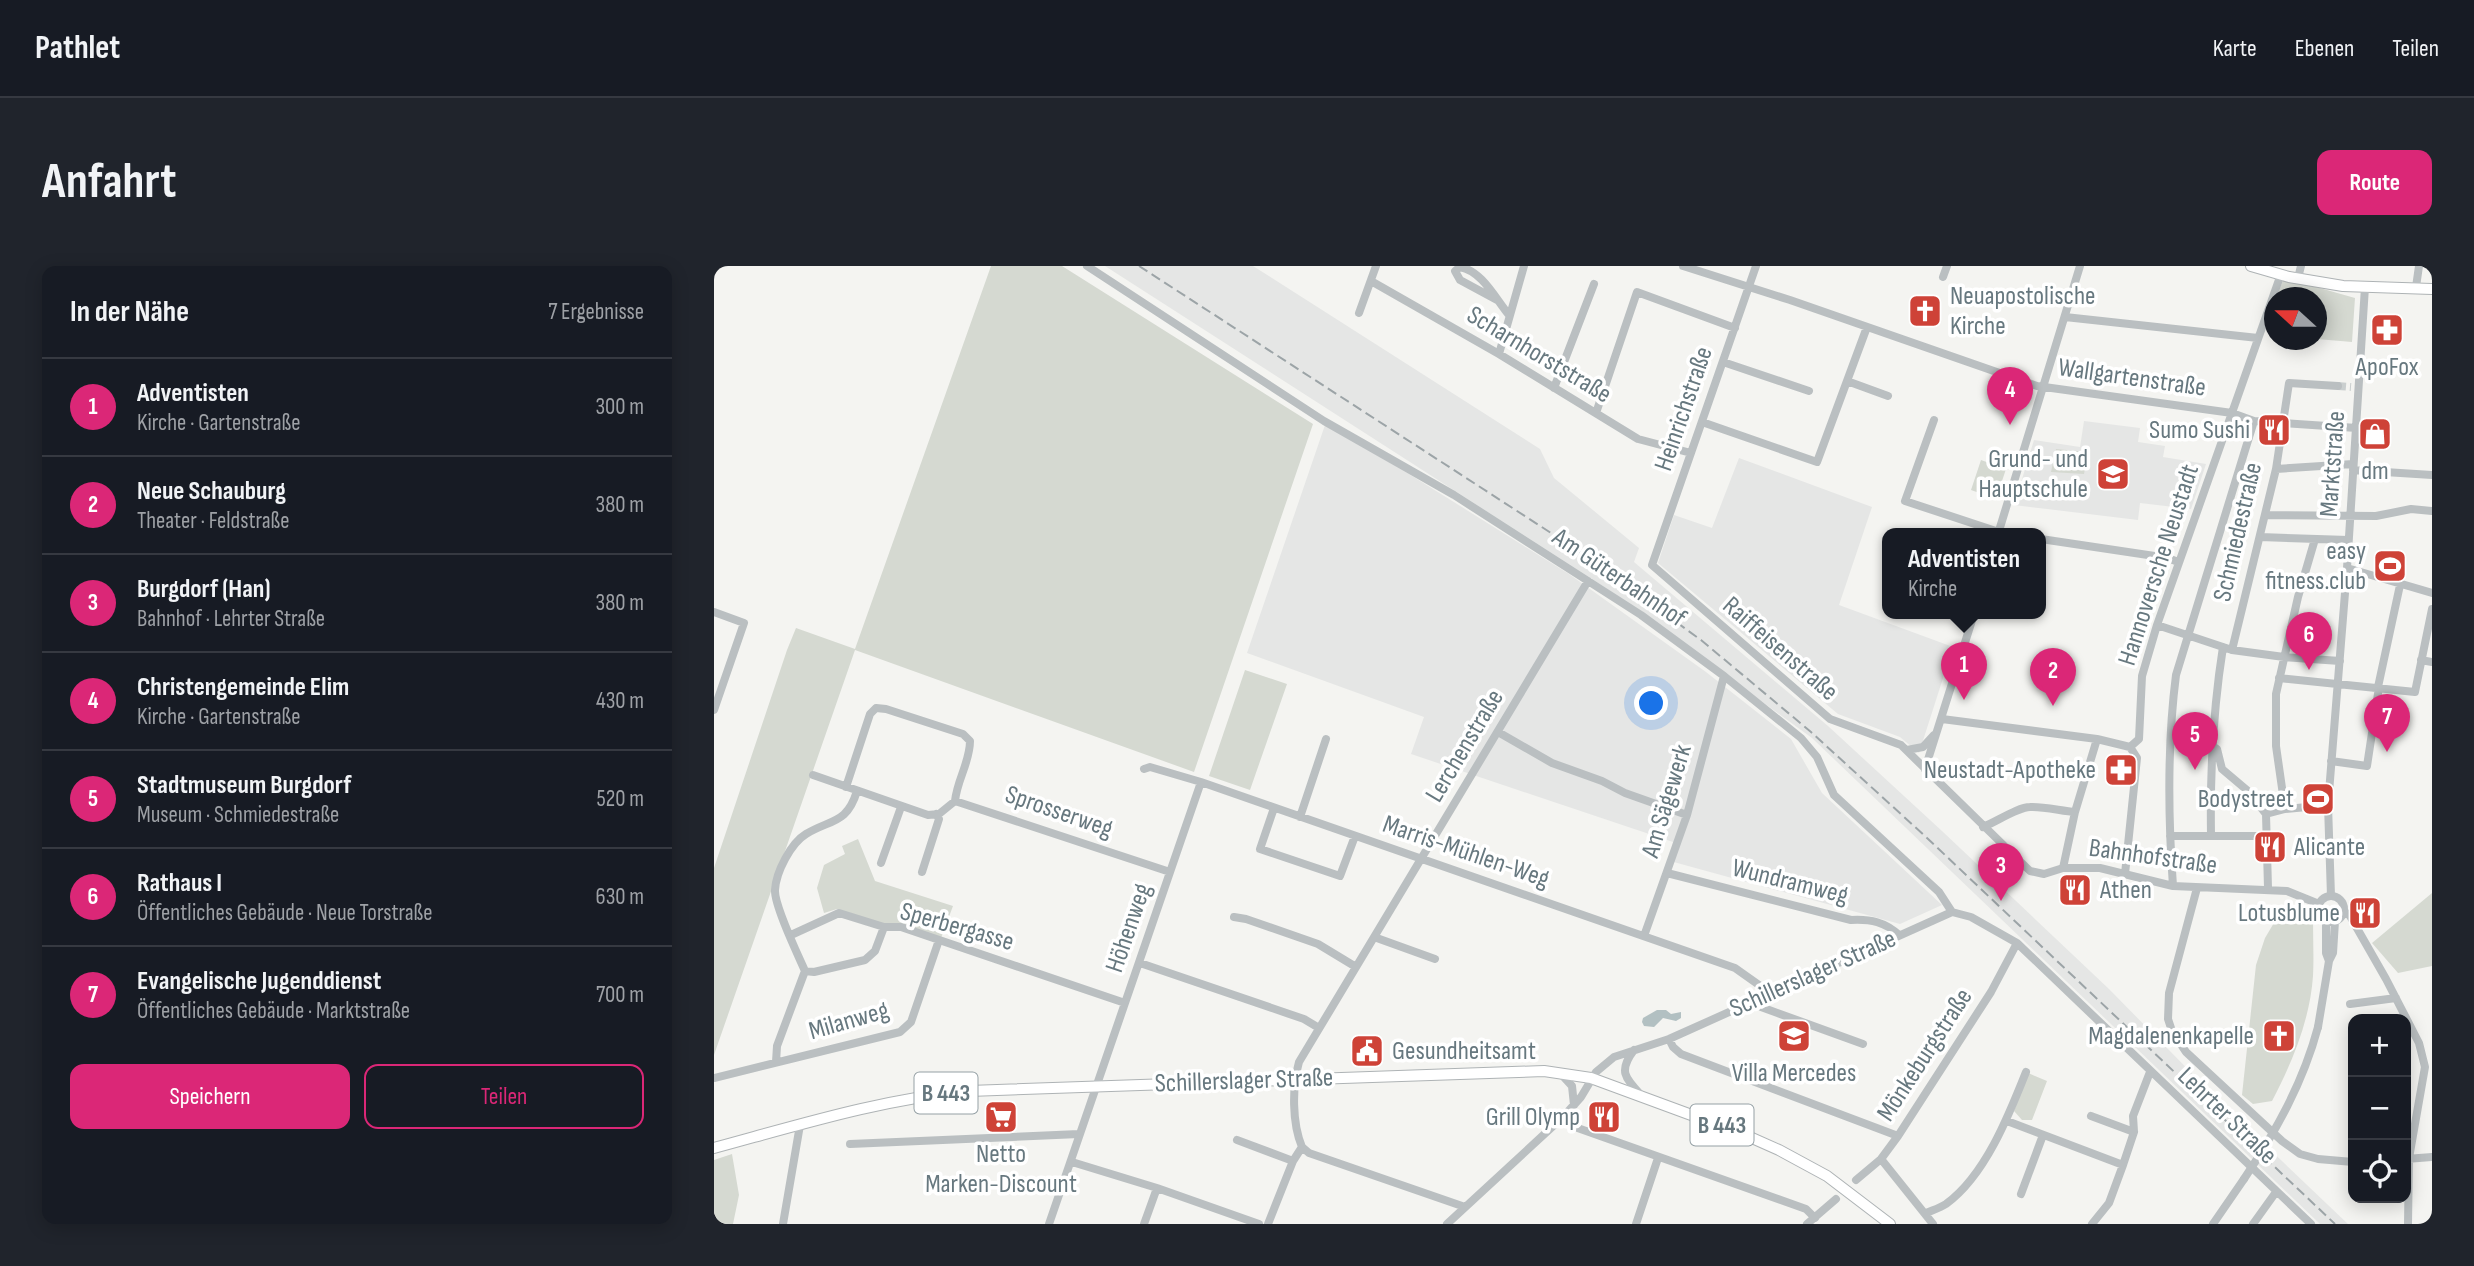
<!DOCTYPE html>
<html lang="de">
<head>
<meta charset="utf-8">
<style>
  :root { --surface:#171b24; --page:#20242c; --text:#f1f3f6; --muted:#9ea1a6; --line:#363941; --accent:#db2777 }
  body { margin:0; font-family:"Sofia Sans Condensed",sans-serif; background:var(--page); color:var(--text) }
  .controls { position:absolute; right:21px; bottom:21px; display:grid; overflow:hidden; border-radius:14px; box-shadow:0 4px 18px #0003 }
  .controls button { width:63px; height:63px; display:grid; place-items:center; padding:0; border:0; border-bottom:2px solid var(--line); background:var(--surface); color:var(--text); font:35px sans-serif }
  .compass { position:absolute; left:1550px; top:21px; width:63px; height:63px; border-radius:50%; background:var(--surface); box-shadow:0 4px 18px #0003; rotate:291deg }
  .you { position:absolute; left:938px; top:438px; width:24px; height:24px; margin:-18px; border:5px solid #fff; border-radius:50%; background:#1a73e8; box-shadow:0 0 0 10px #1a73e833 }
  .badge { display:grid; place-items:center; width:46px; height:46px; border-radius:50%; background:var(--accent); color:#fff; font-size:23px; font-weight:700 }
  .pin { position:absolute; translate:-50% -58px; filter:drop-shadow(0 2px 4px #0008) }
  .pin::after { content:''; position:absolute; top:37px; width:24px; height:21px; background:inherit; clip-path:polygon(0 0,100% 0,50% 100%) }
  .popup { position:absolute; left:1168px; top:262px; width:164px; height:91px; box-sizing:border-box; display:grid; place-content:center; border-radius:14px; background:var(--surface); filter:drop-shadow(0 2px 5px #0005); font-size:23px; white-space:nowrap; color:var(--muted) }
  .popup b { font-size:26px; color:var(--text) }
  .popup::after { content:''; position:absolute; left:50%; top:100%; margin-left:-14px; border:14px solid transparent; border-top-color:var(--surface) }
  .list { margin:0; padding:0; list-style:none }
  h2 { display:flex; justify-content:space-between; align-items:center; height:91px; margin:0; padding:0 28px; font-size:30px }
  h2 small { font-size:23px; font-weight:400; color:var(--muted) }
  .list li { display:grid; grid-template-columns:46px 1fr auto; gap:21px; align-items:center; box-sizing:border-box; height:98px; padding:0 28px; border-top:2px solid var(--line) }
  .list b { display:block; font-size:26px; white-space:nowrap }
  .list p { margin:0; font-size:23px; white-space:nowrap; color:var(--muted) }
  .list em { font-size:23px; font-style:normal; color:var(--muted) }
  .actions { display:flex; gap:14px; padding:21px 28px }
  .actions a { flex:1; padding:16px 0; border:2px solid var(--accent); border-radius:14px; text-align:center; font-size:24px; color:var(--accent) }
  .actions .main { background:var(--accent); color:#fff }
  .icon { flex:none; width:38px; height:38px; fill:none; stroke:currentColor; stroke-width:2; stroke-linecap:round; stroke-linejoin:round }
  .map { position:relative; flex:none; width:1718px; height:958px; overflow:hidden; border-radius:14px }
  header { display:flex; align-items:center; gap:42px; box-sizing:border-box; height:98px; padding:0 35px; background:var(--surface); border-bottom:2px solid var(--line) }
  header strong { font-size:33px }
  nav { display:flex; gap:38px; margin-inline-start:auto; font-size:24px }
  .intro { display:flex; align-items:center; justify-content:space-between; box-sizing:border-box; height:168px; padding:0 42px }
  h1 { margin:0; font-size:49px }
  .button { padding:18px 32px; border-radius:14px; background:var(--accent); color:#fff; font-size:24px; font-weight:700 }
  main { display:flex; gap:42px; padding:0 42px }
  aside { flex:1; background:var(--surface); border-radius:14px; box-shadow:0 4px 18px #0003 }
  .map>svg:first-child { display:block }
</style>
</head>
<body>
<header>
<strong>Pathlet</strong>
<nav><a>Karte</a><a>Ebenen</a><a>Teilen</a></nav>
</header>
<div class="intro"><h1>Anfahrt</h1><a class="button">Route</a></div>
<main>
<aside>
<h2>In der Nähe<small>7 Ergebnisse</small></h2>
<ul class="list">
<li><span class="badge">1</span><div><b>Adventisten</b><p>Kirche · Gartenstraße</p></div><em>300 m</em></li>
<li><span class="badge">2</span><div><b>Neue Schauburg</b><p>Theater · Feldstraße</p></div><em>380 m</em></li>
<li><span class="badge">3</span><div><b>Burgdorf (Han)</b><p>Bahnhof · Lehrter Straße</p></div><em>380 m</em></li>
<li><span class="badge">4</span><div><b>Christengemeinde Elim</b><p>Kirche · Gartenstraße</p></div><em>430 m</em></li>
<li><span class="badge">5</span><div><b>Stadtmuseum Burgdorf</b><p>Museum · Schmiedestraße</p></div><em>520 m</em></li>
<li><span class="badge">6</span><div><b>Rathaus I</b><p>Öffentliches Gebäude · Neue Torstraße</p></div><em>630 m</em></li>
<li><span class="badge">7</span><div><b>Evangelische Jugenddienst</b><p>Öffentliches Gebäude · Marktstraße</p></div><em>700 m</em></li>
</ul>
<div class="actions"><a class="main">Speichern</a><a>Teilen</a></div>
</aside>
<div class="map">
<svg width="1718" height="958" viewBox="0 0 1718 958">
  <rect width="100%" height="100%" fill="#f4f4f1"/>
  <path fill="#e5e6e5" d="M391 0H539L826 183 840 212 925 282 920 296 1114 460 1228 565 1395 723 1508 838 1634 958H1606L1098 472 892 322Z
    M1370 155 1426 162 1424 176 1451 180 1449 191 1492 198 1477 243 1426 237 1424 254 1300 239 1320 174 1366 181Z
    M611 159 695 208 855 308 992 406 1077 473 1108 527 1228 639 1186 658 956 595 959 576 697 488 710 451 533 387Z
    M1025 192 1158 241 1125 339 1239 381 1205 487 1186 471 1124 448 944 297 960 249 998 262Z"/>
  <path fill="#d5d9d1" d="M277 0H348L599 158 480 506 141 384 0 789V602L73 384 82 362 141 383Z
    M1570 12 1641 32 1638 76 1603 73 1602 32H1562Z
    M1342 183 1374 186 1370 208 1337 206Z
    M1267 194 1292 203 1282 233 1257 224Z
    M531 404 573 418 536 524 495 510Z
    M144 573 161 615 239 640 227 672 169 658 123 643 110 647 103 622 110 599 131 588 128 580Z
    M1718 627V700L1684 707 1658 677Z
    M1570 640 1599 656C1599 674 1600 692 1599 710 1596 754 1578 797 1558 835L1539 838 1528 829 1542 699 1551 672Z
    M1314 807 1333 815 1318 854H1308L1300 845Z
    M18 888 25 929 19 958H0V894Z"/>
  <path fill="#b2c0c2" d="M943 744H952L957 748 967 746V752L962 755 949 752 940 761 930 760 928 756 929 752Z"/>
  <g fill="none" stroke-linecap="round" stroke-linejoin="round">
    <path stroke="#cacfcf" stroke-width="8" stroke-dasharray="8 4" stroke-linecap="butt" d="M1624 120 1637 121"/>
    <defs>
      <path id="major" d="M1537 0 1575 11 1629 20 1718 23
        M0 882C85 859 168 833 255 825L830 805 877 812 1029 868 1065 884 1113 910 1176 958"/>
    </defs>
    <use href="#major" stroke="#aeb3b5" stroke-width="12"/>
    <path stroke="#babfc1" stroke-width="8" d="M373 0 610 155 740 229 874 315 927 349 1010 410 1087 472 1103 491 1120 529 1225 626 1238 646
      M969 0 1076 34 1323 120 1518 147 1540 155 1643 162
      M1042 0 938 299 1116 453 1187 479 1316 605 1330 608 1349 602H1386L1459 620 1573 625 1605 638
      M1229 11 1233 0
      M1584 12 1587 0
      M657 15 785 88 924 173 977 187
      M1702 21 1705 0
      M783 34 746 14 741 5 746 1C768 5 781 32 795 49
      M645 47 662 0
      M1351 51 1544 72
      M785 88 810 0
      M1009 96 1095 125
      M1133 115 1174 130
      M840 122 880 18
      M882 147 923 26 1021 62
      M1220 154 1191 235 1291 268
      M988 156 1103 196 1153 61
      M1562 203 1639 198
      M1639 204 1718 209
      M1551 249 1662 250 1697 243 1718 245
      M1284 268 1366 0
      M1546 271 1634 274
      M1327 273 1454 292 1464 296
      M1633 302 1718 327
      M0 346 30 357 0 444
      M1443 359 1518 384 1570 391 1626 395
      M1518 384 1562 203 1575 117 1624 120
      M1707 394 1718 396
      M1565 412 1701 426 1718 343
      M1664 421 1686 319
      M1228 453 1383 473 1416 481
      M784 466 838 497 888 515 911 527 973 549
      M1497 479 1503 483 1508 503 1534 525 1552 548 1554 622
      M1416 481 1425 473 1428 410 1443 359 1567 8
      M1193 484 1209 481 1220 469
      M1617 495 1653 500 1665 421
      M430 503 436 501 487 516 1021 702 1045 719 1050 730
      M1211 503 1260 348
      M99 509 214 549 225 548 241 535 456 606
      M132 521 156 448 162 442 172 443 249 468 256 475C256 496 243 514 241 535
      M560 542 546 583 626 610 641 570
      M1571 543 1562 480V428L1584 331 1601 273
      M1552 548 1571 543 1614 539
      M586 551 612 473
      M1269 561C1282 556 1304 541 1316 541 1328 540 1348 545 1361 546
      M1497 568C1496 504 1499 444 1509 381
      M1456 570H1553
      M167 597 187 541
      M1349 602 1361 546 1383 473
      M208 606 225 553 222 548
      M953 607 1137 654C1157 653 1171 656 1185 669
      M1411 608 1423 492 1416 481
      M1459 620C1454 550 1453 479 1462 409L1540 155
      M1483 622 1455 727 1454 753 1458 765 1472 786 1568 875 1586 888 1604 893 1639 896
      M1617 630 1614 539 1633 302 1651 21
      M1604 643a13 13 0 1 1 26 0a13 13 0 1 1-26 0Z
      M1630 645 1636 650 1672 713 1705 777 1711 801 1695 892 1694 958
      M1238 646 1257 651 1303 677 1597 958
      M520 651 532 653 604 678 642 701
      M1612 655V687L1615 695
      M77 669 125 647 170 661
      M930 670 973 549 1010 410
      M660 671 721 693
      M426 697 590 753 605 762
      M91 705C84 689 60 639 61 624 62 606 77 577 92 568 117 553 133 558 143 525
      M1043 734 1047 741 1149 778
      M1636 738 1682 732
      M1604 761 1615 695 1619 687 1621 655
      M955 773 959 781 967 788 1184 870
      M920 784C904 805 911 812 927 829
      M62 796 63 780 91 705 100 706 151 694 161 685 170 661H187L411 737
      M847 808 858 820 860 839
      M0 812 186 766 197 756 225 674
      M850 850 858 860 1092 943 1101 952
      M1377 850 1420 866
      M1293 855 1409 899
      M523 874 579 895
      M136 878 365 868
      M588 881 595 887 751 941
      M1167 893 1219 958
      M1692 893 1718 891
      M358 896 443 922 545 958
      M1142 914 1167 893 1184 870 1277 726 1303 677
      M1307 928 1329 869
      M1212 947C1219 944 1226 942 1232 938 1271 910 1295 849 1312 806
      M69 958 86 859
      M335 958 487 516
      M430 958 443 922
      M554 958 579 895 588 881C578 857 578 821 585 796L874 315
      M733 958 850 850 867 831 882 806 900 791 955 773 1238 646
      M922 958 944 892
      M1093 958 1122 933
      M1378 958 1395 937 1409 899 1420 866 1419 850 1436 806
      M1499 958 1530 913
      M1539 958 1562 926"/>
    <use href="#major" stroke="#fff" stroke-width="10"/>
    <path stroke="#9ca4a7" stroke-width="2" stroke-dasharray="10 5" stroke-linecap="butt" d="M425 0 854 278 987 374 1097 466 1212 571 1621 958"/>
    <path stroke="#babfc1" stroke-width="8" d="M1530 913C1562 865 1589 817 1604 761"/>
  </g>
  <defs>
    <symbol id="church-square" viewBox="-11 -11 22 22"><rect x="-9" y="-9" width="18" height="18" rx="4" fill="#ce4237" stroke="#fff"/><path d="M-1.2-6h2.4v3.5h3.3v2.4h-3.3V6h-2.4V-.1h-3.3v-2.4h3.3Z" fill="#fff"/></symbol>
    <symbol id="pharmacy-square" viewBox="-11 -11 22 22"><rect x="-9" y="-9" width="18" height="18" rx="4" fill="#ce4237" stroke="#fff"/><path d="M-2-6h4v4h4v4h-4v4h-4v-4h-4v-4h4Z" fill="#fff"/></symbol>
    <symbol id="restaurant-square" viewBox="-11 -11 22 22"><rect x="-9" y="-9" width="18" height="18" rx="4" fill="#ce4237" stroke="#fff"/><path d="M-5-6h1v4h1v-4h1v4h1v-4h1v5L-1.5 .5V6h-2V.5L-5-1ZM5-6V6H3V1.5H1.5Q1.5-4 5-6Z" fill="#fff"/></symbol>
    <symbol id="shop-square" viewBox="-11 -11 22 22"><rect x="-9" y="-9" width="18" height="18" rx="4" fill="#ce4237" stroke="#fff"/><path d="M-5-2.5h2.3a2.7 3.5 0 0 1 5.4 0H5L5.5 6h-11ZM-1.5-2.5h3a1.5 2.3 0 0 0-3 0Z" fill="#fff"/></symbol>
    <symbol id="school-square" viewBox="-11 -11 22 22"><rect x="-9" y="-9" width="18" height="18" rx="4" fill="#ce4237" stroke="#fff"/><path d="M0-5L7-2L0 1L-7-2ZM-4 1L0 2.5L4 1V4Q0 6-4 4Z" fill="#fff"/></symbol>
    <symbol id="stadium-square" viewBox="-11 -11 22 22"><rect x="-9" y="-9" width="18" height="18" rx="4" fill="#ce4237" stroke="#fff"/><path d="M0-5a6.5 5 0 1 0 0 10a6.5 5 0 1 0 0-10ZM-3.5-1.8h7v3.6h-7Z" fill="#fff"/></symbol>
    <symbol id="civic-square" viewBox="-11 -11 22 22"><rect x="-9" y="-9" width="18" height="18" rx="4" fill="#ce4237" stroke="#fff"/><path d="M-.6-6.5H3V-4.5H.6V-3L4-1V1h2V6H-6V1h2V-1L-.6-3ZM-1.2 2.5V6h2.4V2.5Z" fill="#fff"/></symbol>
    <symbol id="supermarket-square" viewBox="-11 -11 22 22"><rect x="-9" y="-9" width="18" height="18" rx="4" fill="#ce4237" stroke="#fff"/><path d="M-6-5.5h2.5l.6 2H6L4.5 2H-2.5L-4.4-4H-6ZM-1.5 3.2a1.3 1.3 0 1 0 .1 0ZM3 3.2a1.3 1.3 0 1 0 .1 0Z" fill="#fff"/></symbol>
  </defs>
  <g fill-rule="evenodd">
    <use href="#church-square" x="1192" y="26" width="38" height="38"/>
    <use href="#pharmacy-square" x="1654" y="45" width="38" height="38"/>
    <use href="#restaurant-square" x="1541" y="145" width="38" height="38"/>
    <use href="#shop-square" x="1642" y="149" width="38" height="38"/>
    <use href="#school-square" x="1380" y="189" width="38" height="38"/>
    <use href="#stadium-square" x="1657" y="281" width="38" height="38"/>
    <use href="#pharmacy-square" x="1388" y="485" width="38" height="38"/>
    <use href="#stadium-square" x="1585" y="514" width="38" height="38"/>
    <use href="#restaurant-square" x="1537" y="562" width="38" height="38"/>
    <use href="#restaurant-square" x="1342" y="605" width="38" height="38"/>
    <use href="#restaurant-square" x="1632" y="628" width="38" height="38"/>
    <use href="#school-square" x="1061" y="751" width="38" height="38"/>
    <use href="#church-square" x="1546" y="751" width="38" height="38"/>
    <use href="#civic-square" x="634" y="766" width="38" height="38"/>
    <use href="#supermarket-square" x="268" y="832" width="38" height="38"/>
    <use href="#restaurant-square" x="871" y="832" width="38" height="38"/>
  </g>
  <g text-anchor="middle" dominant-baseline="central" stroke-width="7" stroke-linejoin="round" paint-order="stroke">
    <g fill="#fff" stroke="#95a0a5" stroke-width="2">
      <rect x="200.5" y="806.5" width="63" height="41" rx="5"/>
      <rect x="976.5" y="838.5" width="63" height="41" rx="5"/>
    </g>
    <g font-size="24" font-weight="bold" fill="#67787f">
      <text x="232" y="827">B 443</text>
      <text x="1008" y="859">B 443</text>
    </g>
    <g font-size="26" fill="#67787f" stroke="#fff" text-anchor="end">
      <text x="1236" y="30" text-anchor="start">Neuapostolische<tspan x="1236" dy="30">Kirche</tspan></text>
      <text x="1673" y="101" text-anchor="middle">ApoFox</text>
      <text x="1536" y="164">Sumo Sushi</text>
      <text x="1374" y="193">Grund- und<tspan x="1374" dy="30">Hauptschule</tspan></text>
      <text x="1661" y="205" text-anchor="middle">dm</text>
      <text x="1652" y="285">easy<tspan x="1652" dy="30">fitness.club</tspan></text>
      <text x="1382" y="504">Neustadt-Apotheke</text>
      <text x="1580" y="533">Bodystreet</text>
      <text x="1580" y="581" text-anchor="start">Alicante</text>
      <text x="1386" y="624" text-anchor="start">Athen</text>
      <text x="1626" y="647">Lotusblume</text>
      <text x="1540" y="770">Magdalenenkapelle</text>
      <text x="678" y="785" text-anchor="start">Gesundheitsamt</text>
      <text x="1080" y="807" text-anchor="middle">Villa Mercedes</text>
      <text x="866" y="851">Grill Olymp</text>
      <text x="287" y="888" text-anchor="middle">Netto<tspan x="287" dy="30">Marken-Discount</tspan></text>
    </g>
    <g font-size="26" fill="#67787f" stroke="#fff">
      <text transform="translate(825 89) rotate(31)">Scharnhorststraße</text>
      <text transform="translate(1418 112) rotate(8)">Wallgartenstraße</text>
      <text transform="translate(970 143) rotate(-71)">Heinrichstraße</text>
      <text transform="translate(1619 198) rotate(-86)">Marktstraße</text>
      <text transform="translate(1524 266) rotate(-77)">Schmiedestraße</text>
      <text transform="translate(1445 299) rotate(-72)">Hannoversche Neustadt</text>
      <text transform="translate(905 312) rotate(34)">Am Güterbahnhof</text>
      <text transform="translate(1066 383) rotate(41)">Raiffeisenstraße</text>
      <text transform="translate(751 480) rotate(-59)">Lerchenstraße</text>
      <text transform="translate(953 535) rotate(-73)">Am Sägewerk</text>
      <text transform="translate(345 546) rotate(19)">Sprosserweg</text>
      <text transform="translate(752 586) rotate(19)">Marris-Mühlen-Weg</text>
      <text transform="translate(1439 591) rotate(8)">Bahnhofstraße</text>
      <text transform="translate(1076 616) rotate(14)">Wundramweg</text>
      <text transform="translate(243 661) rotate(16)">Sperbergasse</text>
      <text transform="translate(415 662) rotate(-71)">Höhenweg</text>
      <text transform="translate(1099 708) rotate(-24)">Schillerslager Straße</text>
      <text transform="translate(135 755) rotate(-16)">Milanweg</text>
      <text transform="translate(1211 789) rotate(-57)">Mönkeburgstraße</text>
      <text transform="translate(530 815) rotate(-2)">Schillerslager Straße</text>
      <text transform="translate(1513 850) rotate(44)">Lehrter Straße</text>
    </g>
  </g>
</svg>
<div class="controls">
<button>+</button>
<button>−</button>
<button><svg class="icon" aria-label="locate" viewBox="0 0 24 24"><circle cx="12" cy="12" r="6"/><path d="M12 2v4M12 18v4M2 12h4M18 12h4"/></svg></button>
</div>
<svg class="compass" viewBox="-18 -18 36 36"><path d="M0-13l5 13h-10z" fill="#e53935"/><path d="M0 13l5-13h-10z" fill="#9ea1a6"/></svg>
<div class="you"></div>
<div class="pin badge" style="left:1250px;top:434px">1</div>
<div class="popup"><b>Adventisten</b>Kirche</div>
<div class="pin badge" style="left:1339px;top:440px">2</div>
<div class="pin badge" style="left:1287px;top:635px">3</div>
<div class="pin badge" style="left:1296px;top:159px">4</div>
<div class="pin badge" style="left:1481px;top:504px">5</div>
<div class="pin badge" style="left:1595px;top:404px">6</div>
<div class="pin badge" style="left:1673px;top:486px">7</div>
</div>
</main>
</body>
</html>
